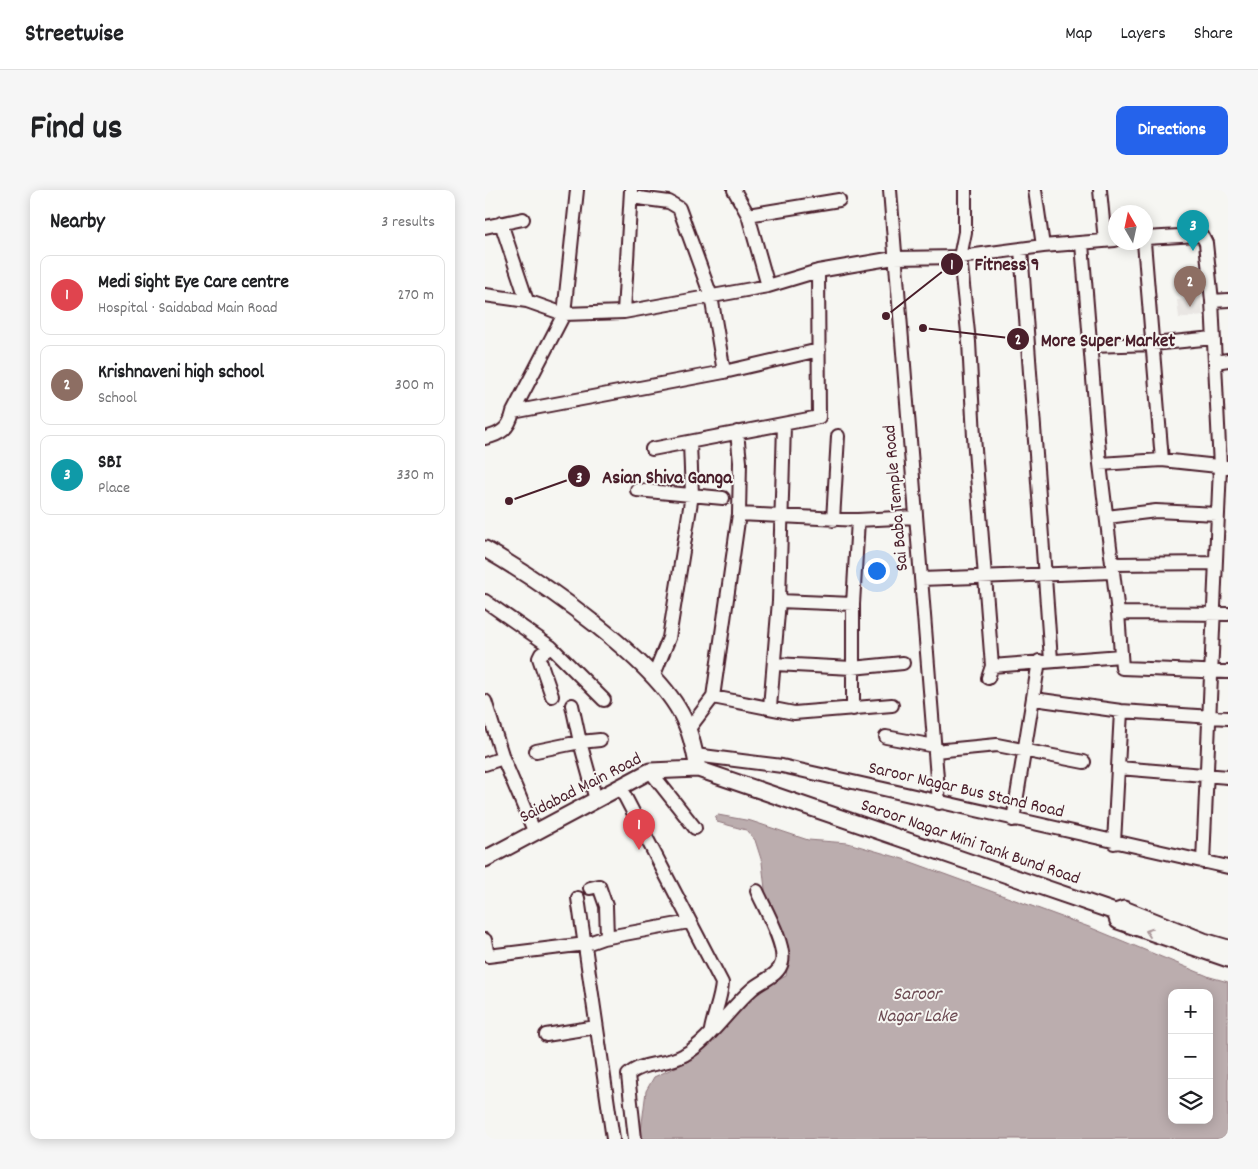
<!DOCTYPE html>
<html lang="en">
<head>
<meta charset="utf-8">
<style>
  :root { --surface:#fff; --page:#f6f6f6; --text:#202124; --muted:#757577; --line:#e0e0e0; --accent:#2563eb }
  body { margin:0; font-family:Dekko,sans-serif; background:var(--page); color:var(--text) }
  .controls { position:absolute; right:15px; bottom:15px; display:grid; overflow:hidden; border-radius:10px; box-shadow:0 2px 12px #0003 }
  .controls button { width:45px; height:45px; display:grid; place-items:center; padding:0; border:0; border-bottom:1px solid var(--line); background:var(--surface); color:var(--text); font:25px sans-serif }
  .compass { position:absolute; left:623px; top:15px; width:45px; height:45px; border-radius:50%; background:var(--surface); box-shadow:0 2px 12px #0003; rotate:351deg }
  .you { position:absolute; left:391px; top:380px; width:18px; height:18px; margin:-12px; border:4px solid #fff; border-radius:50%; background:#1a73e8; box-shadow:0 0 0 8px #1a73e833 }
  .badge { display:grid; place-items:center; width:32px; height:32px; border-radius:50%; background:var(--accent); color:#fff; font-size:16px; font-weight:700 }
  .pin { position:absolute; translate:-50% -41px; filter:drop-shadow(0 1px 2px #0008) }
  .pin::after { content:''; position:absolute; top:26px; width:18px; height:15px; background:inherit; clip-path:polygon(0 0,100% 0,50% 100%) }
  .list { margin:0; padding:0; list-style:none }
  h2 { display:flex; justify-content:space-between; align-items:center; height:65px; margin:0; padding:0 20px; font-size:21px }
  h2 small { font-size:16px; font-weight:400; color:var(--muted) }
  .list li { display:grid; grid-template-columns:32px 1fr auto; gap:15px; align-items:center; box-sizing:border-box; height:80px; margin:0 10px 10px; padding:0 10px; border:1px solid var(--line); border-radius:10px }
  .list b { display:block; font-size:19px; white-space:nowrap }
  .list p { margin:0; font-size:16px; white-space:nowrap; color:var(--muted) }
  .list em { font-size:16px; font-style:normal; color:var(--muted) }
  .icon { flex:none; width:28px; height:28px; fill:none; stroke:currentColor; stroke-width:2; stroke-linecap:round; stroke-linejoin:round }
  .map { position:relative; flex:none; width:743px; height:949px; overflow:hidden; border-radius:10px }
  header { display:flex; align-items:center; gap:30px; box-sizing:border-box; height:70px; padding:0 25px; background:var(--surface); border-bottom:1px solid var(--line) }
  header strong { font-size:24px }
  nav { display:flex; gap:28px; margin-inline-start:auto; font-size:18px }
  .intro { display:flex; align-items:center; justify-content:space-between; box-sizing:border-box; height:120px; padding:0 30px }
  h1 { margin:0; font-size:35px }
  .button { padding:12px 22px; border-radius:10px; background:var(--accent); color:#fff; font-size:18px; font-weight:700 }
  main { display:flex; gap:30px; padding:0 30px }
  aside { flex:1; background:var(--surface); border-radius:10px; box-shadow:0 2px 12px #0003 }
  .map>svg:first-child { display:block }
</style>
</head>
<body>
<header>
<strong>Streetwise</strong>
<nav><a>Map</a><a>Layers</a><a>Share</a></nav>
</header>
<div class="intro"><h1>Find us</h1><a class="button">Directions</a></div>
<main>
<aside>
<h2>Nearby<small>3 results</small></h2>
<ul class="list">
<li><span class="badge" style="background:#e0444e">1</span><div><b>Medi Sight Eye Care centre</b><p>Hospital · Saidabad Main Road</p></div><em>270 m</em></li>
<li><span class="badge" style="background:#8d6e63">2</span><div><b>Krishnaveni high school</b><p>School</p></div><em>300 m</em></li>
<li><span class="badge" style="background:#0f9aa8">3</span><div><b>SBI</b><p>Place</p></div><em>330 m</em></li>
</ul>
</aside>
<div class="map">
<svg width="743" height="949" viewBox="0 0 743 949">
  <rect width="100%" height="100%" fill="#f6f6f2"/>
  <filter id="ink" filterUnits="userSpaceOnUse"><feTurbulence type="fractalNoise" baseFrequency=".02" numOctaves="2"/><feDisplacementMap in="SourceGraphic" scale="10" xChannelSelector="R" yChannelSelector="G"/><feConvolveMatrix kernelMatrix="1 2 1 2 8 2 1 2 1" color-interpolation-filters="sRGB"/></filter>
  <g filter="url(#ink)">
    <path fill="#e9e6e3" d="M716 107 718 125 694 128 692 110Z"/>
    <path fill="#bbadae" stroke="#8e747a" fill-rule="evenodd" d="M233 625 266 631 323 650 363 653 418 669 604 737 725 787 743 792V949H155L161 901 169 887 202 872 273 800 301 786 304 763 281 708 277 672 270 650 261 640 232 632 230 627ZM687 803H724V930H687Z"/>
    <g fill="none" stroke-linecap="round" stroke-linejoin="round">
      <defs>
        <path id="minor" d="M249 0 263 25 283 96
          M405 0 454 613
          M480 0V42L475 67 484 152 489 247 507 476 503 488
          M550 0 558 56
          M615 0 620 51
          M146 7 184 12 194 18 226 106 239 182
          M263 25 354 10
          M16 33 42 111
          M0 37 38 29
          M660 48 713 45 718 47 721 53 727 111 735 277 718 672
          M659 52 677 270
          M597 54 615 274 633 423 637 478 743 482
          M536 59 566 470
          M0 105 42 111 79 124 139 122 283 96 333 81 409 68 475 67 558 56 630 50
          M727 111 743 110
          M139 122 146 0
          M606 156 668 154 728 148
          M730 172 743 170
          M28 222 239 182 334 160
          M0 248C16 244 24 239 28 222L79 124 92 0
          M167 259 334 227 333 81
          M615 274 677 270 742 277
          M152 300 238 308
          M254 324 373 330 431 327
          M622 327 671 321 732 324
          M348 330 353 246
          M627 374 730 373
          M436 389 627 382
          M0 411 66 457 119 510
          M294 411 368 414
          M633 423 743 424
          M66 457 56 464 54 468 67 506
          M290 474 367 478 418 473
          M507 476 636 466
          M168 487 184 448 207 305 205 253
          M228 507 309 523 407 515
          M549 509 636 521 743 528
          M0 511 18 568 50 643
          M87 515 95 552 115 550
          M285 517 294 411 299 235
          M368 519V414L373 330
          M203 540 228 507 254 324 255 272 252 242
          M401 547 450 556
          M51 561 95 552 111 610
          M450 561 512 555 599 572
          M210 565 297 576 743 677
          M0 574 18 568
          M634 578 743 587
          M165 581 210 638
          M135 597 237 793C236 809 229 824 226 840
          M528 630 554 471
          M629 653 636 521
          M105 698 114 696 121 716 122 747
          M93 708 128 949
          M0 750 3 766 101 754 118 748 204 732
          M61 845 111 837
          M150 949 143 885C158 871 181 876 199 865 225 850 244 819 267 799 277 790 294 786 297 772 301 755 279 717 272 701"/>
        <path id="major" d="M0 359C55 391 176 473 200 532 207 546 210 564 213 579
          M0 669 165 581 213 579 630 722 639 719 719 751 743 758
          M630 722 633 731 743 769"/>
      </defs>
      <use href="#minor" stroke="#4a1f2b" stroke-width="16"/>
      <use href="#major" stroke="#4a1f2b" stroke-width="19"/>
      <use href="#minor" stroke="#f6f6f2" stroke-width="12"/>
      <use href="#major" stroke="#f6f6f2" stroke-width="15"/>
    </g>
    <defs><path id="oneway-chevron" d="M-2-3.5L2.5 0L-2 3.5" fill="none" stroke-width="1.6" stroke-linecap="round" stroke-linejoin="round" transform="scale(1.25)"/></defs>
    <use stroke="#a99598" href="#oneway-chevron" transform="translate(664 742) rotate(-161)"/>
  </g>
  <g text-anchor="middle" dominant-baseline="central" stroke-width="4" stroke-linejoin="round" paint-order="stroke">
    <g font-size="18" fill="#4a1f2b" stroke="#f6f6f2">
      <text transform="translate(412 308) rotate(-95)">Sai Baba Temple Road</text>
      <text transform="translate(96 599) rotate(-27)">Saidabad Main Road</text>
      <text transform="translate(481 601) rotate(13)">Saroor Nagar Bus Stand Road</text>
      <text transform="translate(485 653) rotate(19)">Saroor Nagar Mini Tank Bund Road</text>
    </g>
    <g font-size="19" font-style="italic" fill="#6c4a52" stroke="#f6f6f2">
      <text x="432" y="805">Saroor<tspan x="432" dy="22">Nagar Lake</tspan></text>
    </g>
  </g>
  <path fill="none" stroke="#4a1f2b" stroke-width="2" d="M401 126L467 74M438 138L533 149M24 311L94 286"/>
  <g fill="#4a1f2b" stroke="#f6f6f2" stroke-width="2">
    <circle cx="401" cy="126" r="5"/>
    <circle cx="438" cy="138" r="5"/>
    <circle cx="24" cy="311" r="5"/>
    <circle cx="467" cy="74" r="12"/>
    <circle cx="533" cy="149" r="12"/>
    <circle cx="94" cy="286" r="12"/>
  </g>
  <g font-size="15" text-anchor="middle" font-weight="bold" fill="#fff">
    <text x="467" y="79">1</text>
    <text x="533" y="154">2</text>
    <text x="94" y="292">3</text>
  </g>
  <g font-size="19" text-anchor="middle" font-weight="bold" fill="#4a1f2b" stroke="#f6f6f2" stroke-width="4" stroke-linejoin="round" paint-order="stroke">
    <text x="522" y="80">Fitness 9</text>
    <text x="623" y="156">More Super Market</text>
    <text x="182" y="293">Asian Shiva Ganga</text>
  </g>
</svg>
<div class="controls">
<button>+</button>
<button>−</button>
<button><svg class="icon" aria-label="layers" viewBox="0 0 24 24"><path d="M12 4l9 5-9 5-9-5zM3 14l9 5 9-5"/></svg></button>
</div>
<svg class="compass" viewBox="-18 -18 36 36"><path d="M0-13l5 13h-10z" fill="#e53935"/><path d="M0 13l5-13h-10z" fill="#757577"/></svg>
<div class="you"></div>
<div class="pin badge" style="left:154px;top:660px;background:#e0444e">1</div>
<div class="pin badge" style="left:705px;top:117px;background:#8d6e63">2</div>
<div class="pin badge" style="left:708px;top:61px;background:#0f9aa8">3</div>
</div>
</main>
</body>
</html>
